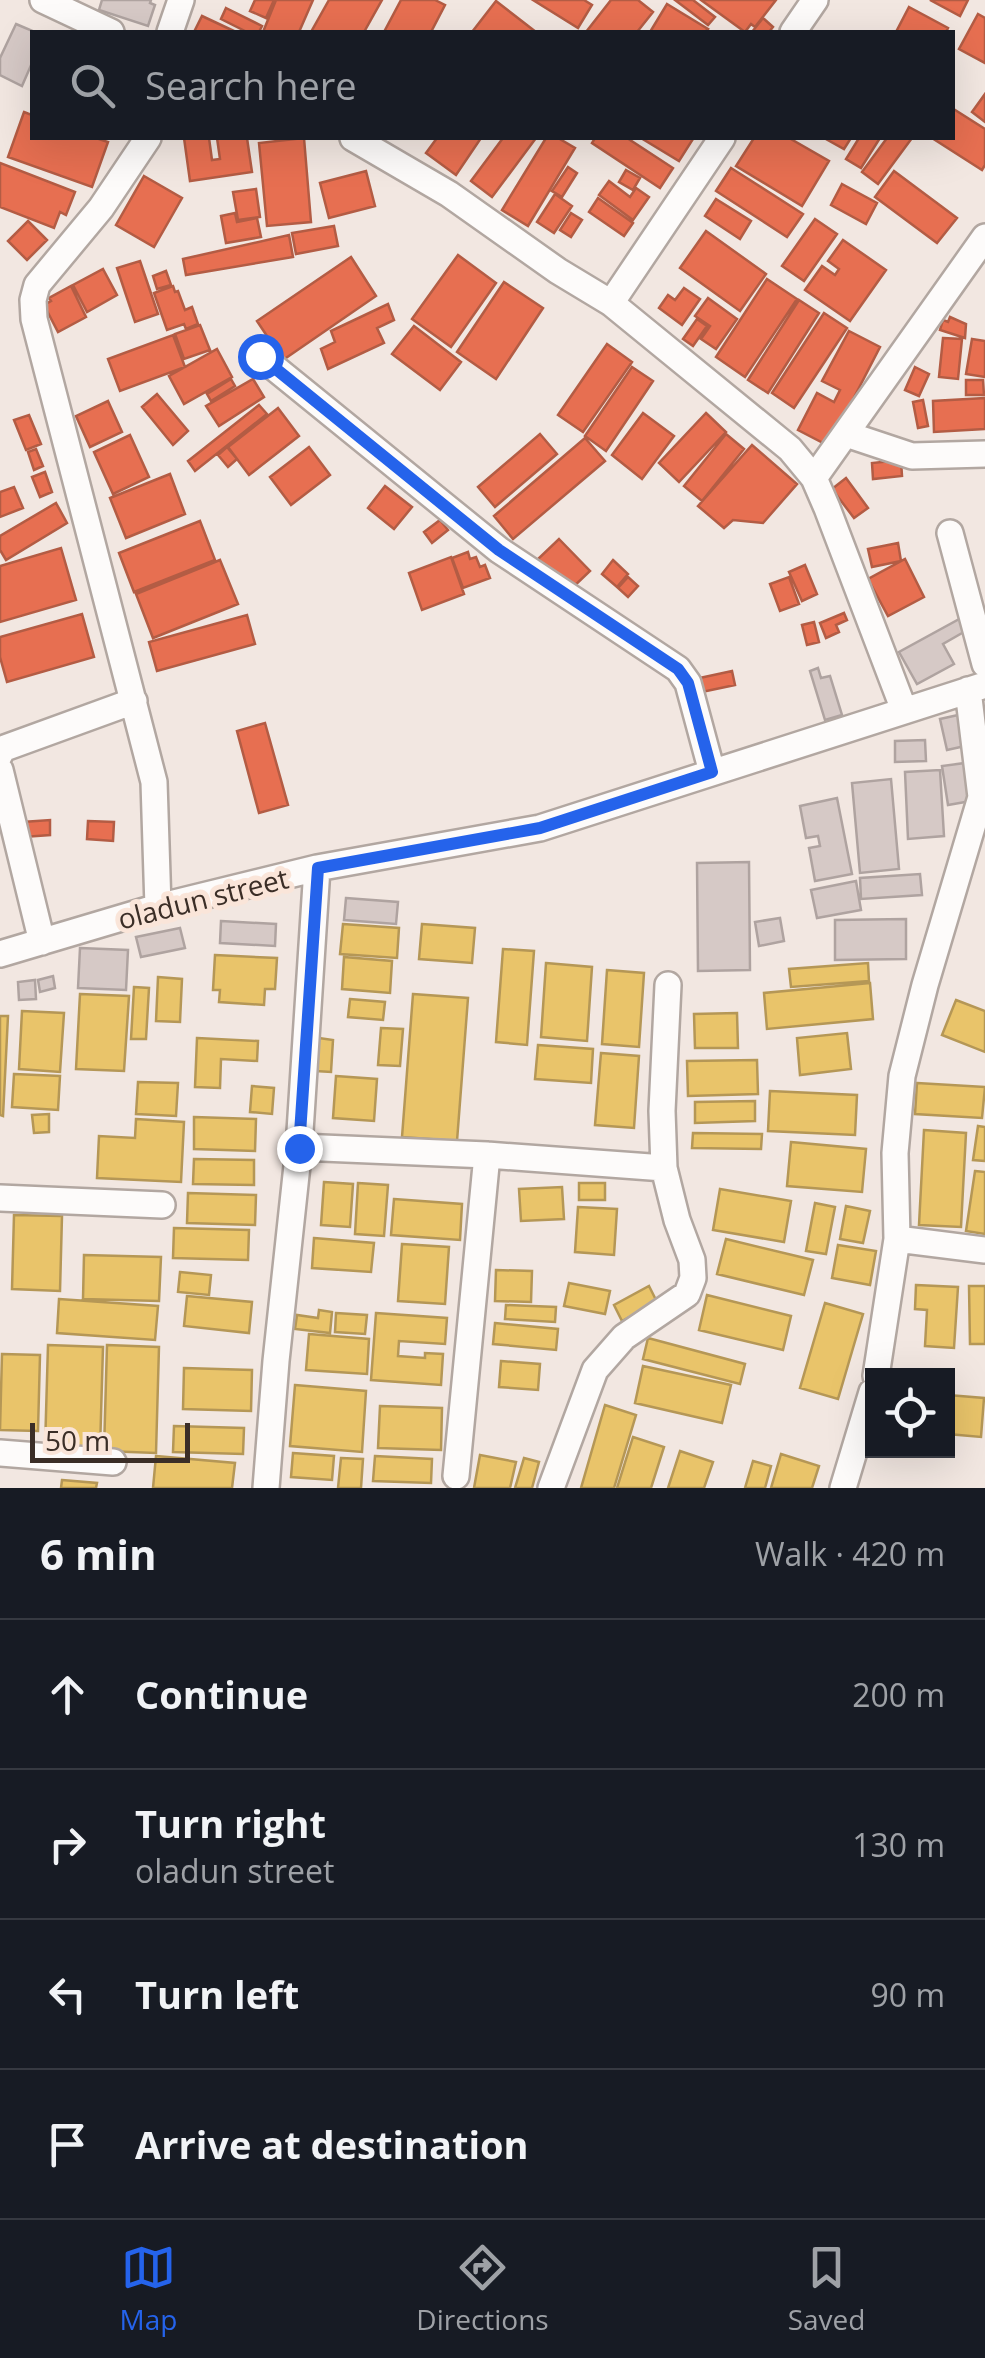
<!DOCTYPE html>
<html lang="en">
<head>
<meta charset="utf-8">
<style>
  :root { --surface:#171b24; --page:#242831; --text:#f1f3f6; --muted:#9ea1a6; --line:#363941; --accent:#2563eb }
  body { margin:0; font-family:"Open Sans",sans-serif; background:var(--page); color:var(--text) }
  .controls { position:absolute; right:30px; bottom:30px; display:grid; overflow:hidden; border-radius:0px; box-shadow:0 10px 40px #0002 }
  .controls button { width:90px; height:90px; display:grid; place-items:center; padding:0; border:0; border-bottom:2px solid var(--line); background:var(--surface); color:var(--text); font:50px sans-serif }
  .scale { position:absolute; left:30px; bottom:25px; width:160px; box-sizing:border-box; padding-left:10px; border:5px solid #3b2e27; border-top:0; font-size:28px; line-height:35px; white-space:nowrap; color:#3b2e27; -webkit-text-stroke:8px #fae5d9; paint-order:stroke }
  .stop { position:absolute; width:30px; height:30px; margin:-22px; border:8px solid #2563eb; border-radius:50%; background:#fff }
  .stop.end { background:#2563eb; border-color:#fff; box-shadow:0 2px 10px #0008 }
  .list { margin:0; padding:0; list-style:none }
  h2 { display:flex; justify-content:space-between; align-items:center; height:130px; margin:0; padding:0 40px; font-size:42px }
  h2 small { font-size:32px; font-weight:400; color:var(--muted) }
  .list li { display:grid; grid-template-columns:65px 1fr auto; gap:30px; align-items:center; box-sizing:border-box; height:150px; padding:0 40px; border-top:2px solid var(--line) }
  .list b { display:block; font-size:38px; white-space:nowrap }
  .list p { margin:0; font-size:32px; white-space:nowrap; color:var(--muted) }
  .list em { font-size:32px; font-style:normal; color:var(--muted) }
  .icon { flex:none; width:55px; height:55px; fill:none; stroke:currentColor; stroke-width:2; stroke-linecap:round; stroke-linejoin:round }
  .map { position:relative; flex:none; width:985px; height:1488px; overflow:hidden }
  .search { position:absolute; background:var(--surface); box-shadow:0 10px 40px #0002; left:30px; right:30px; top:30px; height:110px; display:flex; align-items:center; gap:25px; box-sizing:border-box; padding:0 35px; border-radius:0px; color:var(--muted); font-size:38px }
  .sheet { height:730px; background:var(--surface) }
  nav { display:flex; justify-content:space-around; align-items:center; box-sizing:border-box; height:140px; border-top:2px solid var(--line); background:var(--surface); font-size:28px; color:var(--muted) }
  nav a { display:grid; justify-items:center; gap:5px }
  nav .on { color:var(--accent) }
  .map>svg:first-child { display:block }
</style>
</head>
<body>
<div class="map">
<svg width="985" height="1488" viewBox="0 0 985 1488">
  <rect width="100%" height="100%" fill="#f2e7e1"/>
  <path fill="#e9c46a" stroke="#b59756" stroke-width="2.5" d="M343 924 399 928 397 958 340 954Z
    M422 924 475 928 472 963 419 959Z
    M503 949 534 951 527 1045 496 1042Z
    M215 955 277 958 275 989H265L264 1005 219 1002 220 990H213Z
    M344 957 392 961 390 993 342 989Z
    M546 963 592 967 587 1041 541 1037Z
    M868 963 869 981 791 987 789 969Z
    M607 970 644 973 639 1047 602 1044Z
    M158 977 182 979 180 1022 156 1021Z
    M870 983 873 1019 767 1029 764 993Z
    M134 987 149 988 146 1039H131Z
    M80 994 129 996 124 1071 76 1069Z
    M413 994 468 998 457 1141 402 1137Z
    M350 999 385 1002 383 1020 348 1017Z
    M956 1000 985 1011V1052L942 1035Z
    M22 1011 64 1013 60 1072 19 1069Z
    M737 1013 738 1048H695L694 1014Z
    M0 1016H8L3 1116 0 1115Z
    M381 1028 403 1029 400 1066 378 1065Z
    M847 1033 851 1069 800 1075 797 1038Z
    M197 1038 258 1041 257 1061 221 1059 220 1088 195 1087Z
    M319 1038 333 1040 331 1072 316 1071Z
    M538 1045 593 1049 591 1083 535 1079Z
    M601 1053 639 1056 634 1128 595 1125Z
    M757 1060 758 1094 688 1096 687 1061Z
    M14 1074 60 1076 58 1110 12 1107Z
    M336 1076 377 1079 374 1121 333 1118Z
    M138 1082 178 1083 176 1116 136 1114Z
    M917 1083 985 1087 982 1118 915 1114Z
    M252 1086 274 1088 272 1114 250 1112Z
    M770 1091 857 1095 855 1135 768 1131Z
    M755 1101V1121L695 1123V1102Z
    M49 1114V1132L34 1133 32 1115Z
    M194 1117 256 1119 255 1151 194 1149Z
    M136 1119 184 1122 181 1182 97 1178 99 1136 135 1138Z
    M978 1126 985 1127V1161L973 1160Z
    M924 1130 966 1133 961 1227 919 1225Z
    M693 1133 762 1134 761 1149 692 1148Z
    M791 1142 866 1149 862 1192 787 1186Z
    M194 1159 254 1160V1185L193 1184Z
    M975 1171 985 1172V1234L966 1231Z
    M324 1182 353 1184 350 1227 321 1225Z
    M358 1183 388 1185 384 1236 355 1234Z
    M579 1183H605V1200H579Z
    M562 1187 564 1219 521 1221 519 1189Z
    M720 1189 791 1201 784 1242 713 1230Z
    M188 1193 256 1195 255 1225 187 1223Z
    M394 1199 462 1204 460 1240 391 1235Z
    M815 1203 835 1207 826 1254 806 1251Z
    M846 1206 870 1211 863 1243 840 1239Z
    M578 1207 617 1209 614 1255 575 1252Z
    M14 1215 62 1216 60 1291 12 1289Z
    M174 1228 249 1230 248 1260 173 1258Z
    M314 1238 374 1243 371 1272 312 1268Z
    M726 1239 813 1260 804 1295 717 1274Z
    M402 1244 449 1247 445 1304 398 1301Z
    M838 1245 876 1251 870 1285 832 1278Z
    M84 1255 161 1257 159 1301 83 1299Z
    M496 1270 532 1271 531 1302 495 1301Z
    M180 1272 211 1275 209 1295 178 1292Z
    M569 1283 610 1291 605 1314 564 1306Z
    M916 1285 958 1287 954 1348 925 1346 927 1310 915 1309Z
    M649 1286 657 1302 622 1321 614 1305Z
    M969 1286H985V1344H970Z
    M707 1295 791 1316 783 1350 699 1330Z
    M187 1296 252 1302 249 1333 184 1326Z
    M59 1299 158 1306 155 1340 57 1333Z
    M825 1303 863 1314 838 1399 800 1388Z
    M506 1305 556 1307 555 1322 505 1319Z
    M319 1310 332 1312 330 1333 295 1329 297 1315 318 1318Z
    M336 1313 367 1315 365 1334 335 1332Z
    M376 1313 447 1318 445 1344 399 1341 398 1356 425 1358V1353L443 1354 441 1385 371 1380Z
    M495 1323 558 1329 556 1350 493 1344Z
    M309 1334 369 1339 367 1374 306 1370Z
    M648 1338 745 1364 740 1384 643 1359Z
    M48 1345 103 1347 100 1449 45 1448Z
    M107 1345 159 1347 156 1453 104 1451Z
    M2 1354 40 1355 38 1431 0 1430Z
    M501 1361 540 1364 538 1390 499 1387Z
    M643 1366 731 1385 722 1423 635 1403Z
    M184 1368 252 1370 251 1411 183 1409Z
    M295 1385 366 1391 362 1452 290 1446Z
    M948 1395 984 1398 981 1437 948 1434Z
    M605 1405 636 1415 614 1488H581Z
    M380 1406 442 1408 441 1450 378 1448Z
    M174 1426 244 1428 243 1454 173 1452Z
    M633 1437 664 1447 651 1488H617Z
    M680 1451 713 1462 704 1488H668Z
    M293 1453 334 1456 332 1480 291 1477Z
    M781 1454 819 1466 812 1488H771Z
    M480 1455 516 1462 510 1488H474Z
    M156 1456 235 1463 232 1488H153Z
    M375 1456 432 1459 431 1483 373 1481Z
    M341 1458 363 1459 361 1488H338Z
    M524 1458 539 1462 532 1488H515Z
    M753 1461 771 1466 765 1488H745Z
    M62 1480 97 1483 96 1488H61Z"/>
  <path fill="#e76f51" stroke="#b35c44" stroke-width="2.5" d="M255 0H274L266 18 250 11Z
    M276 0H313L299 32H263Z
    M329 0H382L364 32H311Z
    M401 0H435L445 5 431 32H384Z
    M533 0H584L592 5 578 28Z
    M611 0H638L653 12 637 32H586Z
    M675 0H693L715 17 708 25Z
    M701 0H776L755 27 751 24 745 32Z
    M930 0H968L960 16Z
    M496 1 536 32H472Z
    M667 4 708 29 705 32H650Z
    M909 7 948 28 946 32H896Z
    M226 8 262 26 259 32H247L221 19Z
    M978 14 985 18V63L959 49Z
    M202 16 236 32H194Z
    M763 18 773 27 769 32H752Z
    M985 94V122L972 112Z
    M952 108 985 129V165L982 170 932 138H952Z
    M24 112 32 115V138H96L108 142 92 187 8 157Z
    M184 138H209L212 160 220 159 217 138H247L252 172 190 181Z
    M304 138 311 222 267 226 259 143Z
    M437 138H481L456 175 426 153Z
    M503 138H536L492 197 471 181Z
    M546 138H558L575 148 528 226 502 210Z
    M595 138H627L673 168 660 188 592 143Z
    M641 138H692L693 139 679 161Z
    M754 138H789L829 161 802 206 736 166Z
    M824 138H851L844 149Z
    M859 138H880L861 168 846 159Z
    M887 138H912L878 184 862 172Z
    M0 163 75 192 66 215 60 212 54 228 0 207Z
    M568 167 577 173 562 197 552 191Z
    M731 168 803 214 787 237 716 191Z
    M626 170 640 178 633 190 619 182Z
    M366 171 375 206 329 218 320 183Z
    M894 171 957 218 937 243 875 197Z
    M144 176 182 198 154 247 116 225Z
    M609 181 630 197 636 188 649 197 633 220 599 195Z
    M842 184 877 203 866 224 831 205Z
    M256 189 260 217 238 220 233 192Z
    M555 194 572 206 554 233 537 222Z
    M598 198 633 223 624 236 589 212Z
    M716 199 751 221 740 239 705 216Z
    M235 213 237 222 257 218 261 237 226 243 221 216Z
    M571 213 582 220 571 237 560 230Z
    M815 219 837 234 804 281 782 266Z
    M28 221 47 240 27 260 8 241Z
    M334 226 338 246 296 254 292 233Z
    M706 231 766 274 740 311 680 268Z
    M289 235 293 257 186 275 183 259Z
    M843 240 886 270 850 321 805 290 822 266 835 275 839 269 828 261Z
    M458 255 496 283 451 347 412 319Z
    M351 257 376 296 283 360 257 321Z
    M140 261 158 314 135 322 117 268Z
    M103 269 117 295 87 312 73 285Z
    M166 271 171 285 157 289 153 276Z
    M767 279 797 299 745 377 716 357Z
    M504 282 543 308 496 379 457 352Z
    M71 286 86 317 58 332 44 305 51 301 49 298Z
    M173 286 175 292 178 291 185 310 192 307 198 324 186 329 184 324 167 330 154 293Z
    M684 288 700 299 682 325 659 308 668 295 675 300Z
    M708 298 737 319 716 349 701 339 710 326 695 316Z
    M799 300 819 313 768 393 748 380Z
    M388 304 394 320 377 328 384 343 328 369 321 349 335 342 331 331Z
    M824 313 847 328 794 408 772 393Z
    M950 317 966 324 965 338 940 330 943 320 948 322Z
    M697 319 707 326 693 346 683 339Z
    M200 325 210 350 184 359 175 334Z
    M414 326 461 362 440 390 392 354Z
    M849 331 880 347 829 446 798 430 817 393 834 402 840 390 822 381Z
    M173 335 185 367 120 391 108 359Z
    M943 338 962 339 958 379 939 377Z
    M972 339 985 341V377L966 374Z
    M607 344 632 362 583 432 558 415Z
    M217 349 232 377 184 404 169 376Z
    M632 367 653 381 606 451 585 436Z
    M915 367 929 374 919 396 905 390Z
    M231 379 235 386 211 401 207 394Z
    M253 379 264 397 219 426 206 406Z
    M966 380H983L984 395H966Z
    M157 394 188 431 173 445 142 407Z
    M985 398V429L934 432 933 401Z
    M923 400 928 426 918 428 913 402Z
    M108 401 122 432 90 447 76 416Z
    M259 405 267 414 195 471 188 461Z
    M278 408 299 436 249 475 228 447Z
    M643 413 674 436 642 479 612 455Z
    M706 413 726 432 679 482 659 463Z
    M29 415 41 444 26 450 14 420Z
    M540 434 557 454 495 507 478 487Z
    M726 434 744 449 702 501 684 486Z
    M130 435 149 477 113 494 94 452Z
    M585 438 605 461 513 539 494 516Z
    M752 445 797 484 763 523 733 520 724 528 698 506Z
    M227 447 237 459 228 467 218 455Z
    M309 447 330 475 291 505 270 477Z
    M36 449 43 466 34 470 28 452Z
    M901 460 902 476 873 479 872 463Z
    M45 472 52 492 40 497 32 477Z
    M170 474 185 514 126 538 110 498Z
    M846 478 868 508 854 518 832 489Z
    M385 486 412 507 394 529 368 508Z
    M14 487 23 508 0 517V492Z
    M56 503 67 523 6 560 0 550V536Z
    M440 520 448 530 432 543 424 532Z
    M200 521 215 560 134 592 119 553Z
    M559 539 590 571 569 591 538 559Z
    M898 543 901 561 872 567 868 549Z
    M61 548 76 600 0 622V566Z
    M468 552 470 559 476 557 480 567 485 565 490 578 463 588 452 558Z
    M451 557 464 594 422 610 409 573Z
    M905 559 924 597 888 616 868 579Z
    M220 560 238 604 153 638 136 594Z
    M613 560 628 574 617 587 602 574Z
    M805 565 817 594 802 601 789 572Z
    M628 577 638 586 628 597 618 588Z
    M789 577 799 604 780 611 770 584Z
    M844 613 847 620 836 625 839 632 826 638 820 623Z
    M82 614 94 657 7 682 0 657V637Z
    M247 615 255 644 157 671 149 642Z
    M814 622 819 642 807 645 802 625Z
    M732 671 735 685 697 693 695 679Z
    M265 723 288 805 259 813 237 731Z
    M50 820V835L24 837 23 822Z
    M88 821 114 822 113 841 87 839Z"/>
  <path fill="#d6c9c6" stroke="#afa3a0" stroke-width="2.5" d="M102 0H151L150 3 155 5 148 26 99 10Z
    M16 24 35 32 32 63 22 86 0 75V58Z
    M963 617 969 629 943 644 954 664 917 684 899 652Z
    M818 668 821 678 830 676 842 715 825 720 810 671Z
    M958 715 965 746 947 750 940 719Z
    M925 740 926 761 895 762V741Z
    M965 763 971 801 948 805 942 766Z
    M940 770 944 836 908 839 905 772Z
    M891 779 899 869 860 873 852 783Z
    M837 798 852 874 815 881 809 848 820 846 818 836 806 838 800 806Z
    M749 862 750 970 698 971 697 863Z
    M920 874 922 895 861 899 860 878Z
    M856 881 861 910 817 918 811 890Z
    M346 898 398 902 396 924 344 920Z
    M780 918 784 941 759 946 755 922Z
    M906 919V959L835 960V920Z
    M221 921 276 924 275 946 220 943Z
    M180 928 185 948 141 957 136 937Z
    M80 948 128 950 126 990 78 988Z
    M53 976 55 988 40 992 38 980Z
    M35 980 36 999 19 1000 18 982Z"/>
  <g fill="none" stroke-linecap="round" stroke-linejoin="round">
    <defs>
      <path id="minor" d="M43 0 111 32
        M170 32 181 0
        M793 32 815 0
        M148 138 101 208 37 285 33 300 34 319 154 782 158 907
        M353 138 449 194 558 271 611 303 790 449 814 478 827 508 904 710
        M611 303 722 138
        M260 356 499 550 678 669 688 683 712 772
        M846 434 912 456 985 454
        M814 478 985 237
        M950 533 985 664
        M0 754 2 749 134 701
        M0 770 42 942
        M0 954 158 907 317 868 540 828 985 685
        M299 1147 487 1155 664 1168 677 1220 692 1260 693 1278 687 1294 624 1337 595 1370 551 1488
        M664 1168 662 1111 668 985
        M0 1198 162 1205
        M897 1239 985 1250
        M876 1376 897 1239 895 1153 902 1076 925 985 981 797 968 690
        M0 1453 113 1462
        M456 1476 487 1155
        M266 1488 276 1361 299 1147 317 868
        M843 1488 872 1392"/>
    </defs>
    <use href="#minor" stroke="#b2a7a1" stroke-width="30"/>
    <use href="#minor" stroke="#fdfbfa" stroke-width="25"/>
  </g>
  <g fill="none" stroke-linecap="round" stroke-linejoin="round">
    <path stroke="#2563eb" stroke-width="12" d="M260 356 499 550 678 669 688 683 712 772 540 828 318 868 299 1148"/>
  </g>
  <g text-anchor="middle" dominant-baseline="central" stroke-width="10" stroke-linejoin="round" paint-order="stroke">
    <g font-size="28" fill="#3b2e27" stroke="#fae5d9">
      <text transform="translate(203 898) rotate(-14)">oladun street</text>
    </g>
  </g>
</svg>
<div class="controls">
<button><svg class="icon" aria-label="locate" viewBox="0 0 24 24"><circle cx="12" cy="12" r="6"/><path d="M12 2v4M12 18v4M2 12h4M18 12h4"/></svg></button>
</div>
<div class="scale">50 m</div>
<div class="stop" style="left:260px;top:356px"></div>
<div class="stop end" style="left:299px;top:1148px"></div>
<div class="search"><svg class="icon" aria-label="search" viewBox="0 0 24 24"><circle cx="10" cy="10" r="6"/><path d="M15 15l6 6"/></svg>Search here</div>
</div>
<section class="sheet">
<h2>6 min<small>Walk · 420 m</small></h2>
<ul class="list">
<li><svg class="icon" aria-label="ahead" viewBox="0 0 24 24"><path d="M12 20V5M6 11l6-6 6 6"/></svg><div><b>Continue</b></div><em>200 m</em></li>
<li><svg class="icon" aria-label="right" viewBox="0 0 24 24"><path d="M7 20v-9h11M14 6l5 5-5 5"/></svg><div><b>Turn right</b><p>oladun street</p></div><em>130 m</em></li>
<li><svg class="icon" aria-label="left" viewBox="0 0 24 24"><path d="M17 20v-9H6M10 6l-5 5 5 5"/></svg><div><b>Turn left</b></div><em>90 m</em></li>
<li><svg class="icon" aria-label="arrive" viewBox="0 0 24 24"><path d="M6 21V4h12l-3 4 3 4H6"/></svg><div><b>Arrive at destination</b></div></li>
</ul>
</section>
<nav>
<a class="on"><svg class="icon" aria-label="map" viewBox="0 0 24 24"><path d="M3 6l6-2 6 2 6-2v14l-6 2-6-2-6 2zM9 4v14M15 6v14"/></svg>Map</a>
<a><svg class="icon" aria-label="directions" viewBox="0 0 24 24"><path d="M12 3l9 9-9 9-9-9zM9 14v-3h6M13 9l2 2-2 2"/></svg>Directions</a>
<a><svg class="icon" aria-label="saved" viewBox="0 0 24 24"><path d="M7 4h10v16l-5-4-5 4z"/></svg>Saved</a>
</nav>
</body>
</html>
